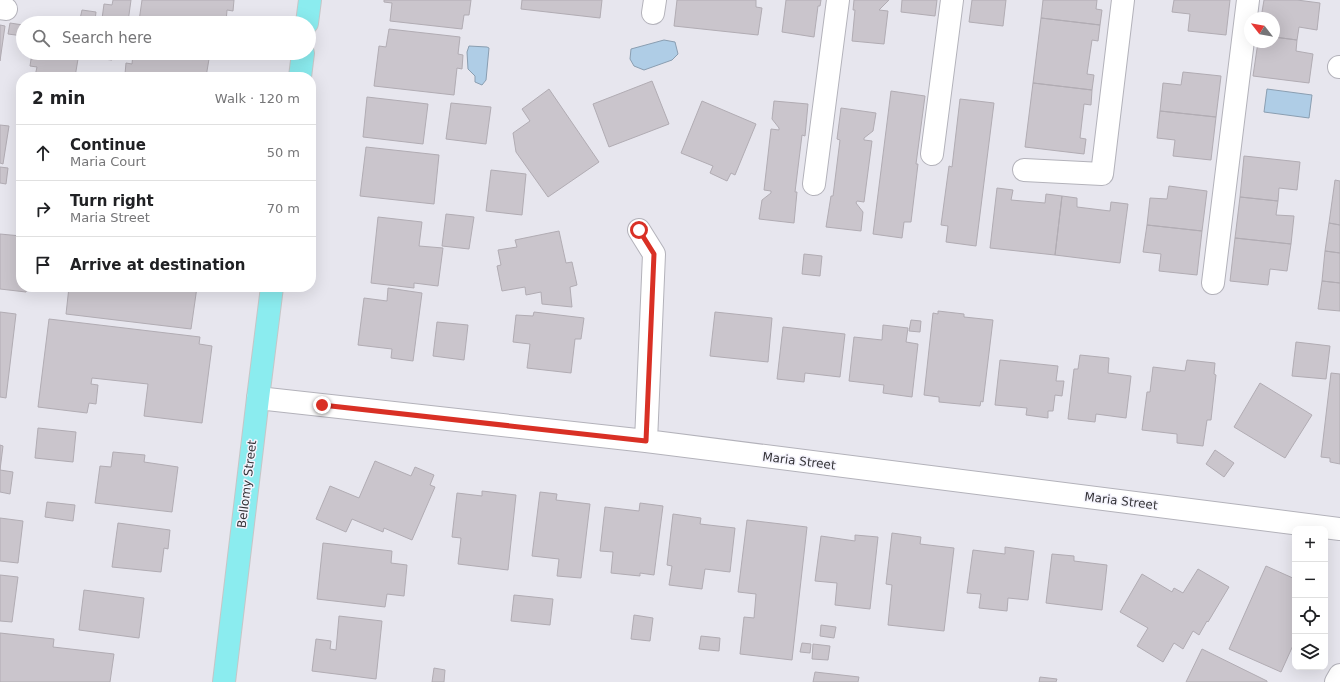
<!DOCTYPE html>
<html lang="en">
<head>
<meta charset="utf-8">
<style>
  :root { --surface:#fff; --page:#f6f6f6; --text:#202124; --muted:#757577; --line:#e0e0e0 }
  body { margin:0; font-family:"DejaVu Sans",sans-serif; background:var(--page); color:var(--text) }
  .controls { position:absolute; right:12px; bottom:12px; display:grid; overflow:hidden; border-radius:8px; box-shadow:0 4px 16px #0002 }
  .controls button { width:36px; height:36px; display:grid; place-items:center; padding:0; border:0; border-bottom:1px solid var(--line); background:var(--surface); color:var(--text); font:20px sans-serif }
  .compass { position:absolute; left:1244px; top:12px; width:36px; height:36px; border-radius:50%; background:var(--surface); box-shadow:0 4px 16px #0002; rotate:301deg }
  .stop { position:absolute; width:12px; height:12px; margin:-9px; border:3px solid #d93025; border-radius:50%; background:#fff }
  .stop.end { background:#d93025; border-color:#fff; box-shadow:0 1px 4px #0008 }
  .list { margin:0; padding:0; list-style:none }
  h2 { display:flex; justify-content:space-between; align-items:center; height:52px; margin:0; padding:0 16px; font-size:17px }
  h2 small { font-size:13px; font-weight:400; color:var(--muted) }
  .list li { display:grid; grid-template-columns:26px 1fr auto; gap:12px; align-items:center; box-sizing:border-box; height:56px; padding:0 16px; border-top:1px solid var(--line) }
  .list b { display:block; font-size:15px; white-space:nowrap }
  .list p { margin:0; font-size:13px; white-space:nowrap; color:var(--muted) }
  .list em { font-size:13px; font-style:normal; color:var(--muted) }
  .icon { flex:none; width:22px; height:22px; fill:none; stroke:currentColor; stroke-width:2; stroke-linecap:round; stroke-linejoin:round }
  .map { position:relative; flex:none; width:1340px; height:682px; overflow:hidden }
  .search { position:absolute; background:var(--surface); box-shadow:0 4px 16px #0002; left:16px; top:16px; width:300px; height:44px; display:flex; align-items:center; gap:10px; box-sizing:border-box; padding:0 14px; border-radius:22px; color:var(--muted); font-size:15px }
  .panel { position:absolute; background:var(--surface); box-shadow:0 4px 16px #0002; left:16px; top:72px; width:300px; height:220px; border-radius:16px }
  .map>svg:first-child { display:block }
</style>
</head>
<body>
<div class="map">
<svg width="1340" height="682" viewBox="0 0 1340 682">
  <rect width="100%" height="100%" fill="#e7e6ee"/>
  <path fill="#afcde6" stroke="#8a9eb1" d="M664 40 675 42 678 54 672 60 644 70 634 66 630 59 631 49Z
    M469 46 487 47 489 48 486 80 482 85 475 82V76L468 69 467 52Z
    M1267 89 1312 95 1309 118 1264 112Z"/>
  <path fill="#cac5cc" stroke="#b1acb3" d="M113 0H131L128 22 102 19 104 4 112 5Z
    M142 0H234L233 11 227 10 226 23H154L139 21Z
    M384 0H471L469 15H464L462 29 390 21 392 3 384 2Z
    M522 0H602L600 18 521 9Z
    M677 0H756V7L762 8 758 35 674 26Z
    M786 0H821L820 6H818L814 37 782 32Z
    M854 0H889L879 10 888 11 884 44 852 41 855 10H853Z
    M902 0H937L935 16 901 12Z
    M972 0H1006L1003 26 969 22Z
    M1043 0H1097L1096 9 1102 10 1100 25 1041 18Z
    M1174 0H1230L1226 35 1188 31 1190 14 1172 12Z
    M1264 0H1297L1320 3 1317 30 1299 27 1297 40 1274 37V18H1261Z
    M82 10 96 12 95 21 80 19Z
    M1041 18 1100 25 1098 41 1092 40 1087 74 1094 75 1092 90 1033 83Z
    M43 19 74 23H43Z
    M10 23 23 25V36L8 34Z
    M0 25 5 26 0 61Z
    M389 29 460 37 458 54 463 55 462 69 457 68 454 95 374 86 379 46 386 47Z
    M1274 37 1297 40 1296 51 1313 54 1309 83 1253 76 1258 42H1274Z
    M32 53H75L74 59H78L75 77 35 76 37 67 30 66Z
    M78 53H113L112 60 77 56Z
    M133 53H202V58L209 59 206 77H151L125 74 126 63 132 64Z
    M1183 72 1221 76 1216 117 1160 111 1163 83 1181 85Z
    M652 81 669 124 609 147 593 104Z
    M1033 83 1092 90 1091 105 1084 104 1080 138 1086 139 1084 154 1025 147Z
    M549 89 599 162 548 197 516 152 513 133 530 121 522 109Z
    M891 91 925 96 916 164H918L911 222H904L902 238 873 234Z
    M367 97 428 104 423 144 363 137Z
    M960 99 994 103 976 246 946 242 948 226 941 225 949 166 952 167Z
    M702 101 756 124 735 175 731 173 727 181 710 173 713 166 681 153Z
    M774 101 808 104 805 136 802 135 795 192H797L794 223 759 219 762 200 771 193V191L764 190 771 129 779 130V128L772 119Z
    M451 103 491 107 486 144 446 139Z
    M841 108 876 113 873 131 864 138V140L872 141 864 202 857 201 856 203 863 212 861 231 826 227 831 196H833L840 140 837 139Z
    M1160 111 1216 117 1211 160 1173 156 1175 140 1157 138Z
    M0 125 9 126 3 164 0 163Z
    M366 147 439 155 434 204 360 196Z
    M1244 156 1300 162 1297 190 1279 188 1278 201 1240 197Z
    M0 167 8 168 6 184 0 183Z
    M491 170 526 174 522 215 486 211Z
    M1335 180 1340 181V225L1329 223Z
    M1169 186 1207 191 1202 231 1147 225 1150 198 1167 199Z
    M997 188 1013 190 1011 200 1045 203 1046 194 1062 196 1055 255 990 248Z
    M1062 196 1077 198V207L1110 211 1111 202 1128 204 1120 263 1055 255Z
    M1240 197 1278 201 1276 215 1294 216 1291 244 1235 238Z
    M446 214 474 217 469 249 442 246Z
    M378 217 422 222 419 246 443 248 438 286 414 283V288L371 283Z
    M1329 223 1340 225V253L1325 251Z
    M1147 225 1202 231 1197 275 1159 271 1161 254 1143 252Z
    M559 231 566 263 572 262 577 285 570 287 572 307 542 304 541 292 526 295 525 287 502 291 497 266 501 265 498 250 517 247 515 240Z
    M0 234 21 236V287H27L26 292 0 289Z
    M1235 238 1291 244 1287 271 1270 269 1268 285 1230 281Z
    M1325 251 1340 253V283L1322 281Z
    M804 254 822 256 820 276 802 274Z
    M1322 281 1340 283V311L1318 309Z
    M69 287H197L191 329 66 314Z
    M388 288 422 293 413 361 391 358 392 349 358 345 364 298 387 301Z
    M938 311 964 314V317L993 320 983 402 981 401 980 406 939 402V397L924 395 933 313 938 314Z
    M0 312 16 314 6 398 0 397Z
    M534 312 584 318 581 339H575L571 373 527 368 530 344 513 342 516 315 533 316Z
    M715 312 772 318 768 362 710 356Z
    M49 319 200 337 199 344 212 346 202 423 144 416 148 384 92 378 91 384 98 385 96 404 89 403 87 413 38 407Z
    M911 320 921 321 920 332 909 331Z
    M437 322 468 325 464 360 433 356Z
    M883 325 908 328 906 342 918 344 912 397 883 393 884 385 849 381 854 337 882 340Z
    M783 327 845 334 840 377 805 373 804 382 777 379Z
    M1296 342 1330 346 1326 379 1292 376Z
    M1080 355 1109 358 1108 373 1131 376 1126 418 1096 414 1095 422 1068 419 1074 369H1078Z
    M1000 360 1058 366 1056 381H1064L1062 396 1055 395 1053 411H1048V418L1026 415 1027 408 995 405Z
    M1187 360 1215 363 1214 374 1216 375 1211 420H1207L1203 446 1177 443V434L1142 430 1147 392H1150L1153 367 1185 371Z
    M1331 373 1340 374V464L1330 462V458L1321 457Z
    M1260 383 1312 415 1285 458 1234 427Z
    M38 428 76 432 73 462 35 458Z
    M0 445 3 446 0 470 13 472 10 494 0 492Z
    M1215 450 1234 463 1224 477 1206 464Z
    M113 452 145 455 144 462 178 467 172 512 95 503 100 466 111 467Z
    M375 461 411 476 415 467 434 475 430 485 435 487 412 540 384 528 383 532 352 519 346 532 316 519 330 486 359 498Z
    M482 491 516 495 508 570 458 564 461 538 452 537 457 493 482 496Z
    M540 492 557 494 556 500 590 504 581 578 557 576 559 559 532 556Z
    M47 502 75 505 73 521 45 517Z
    M640 503 663 506 654 575 640 573V576L611 573 613 552 600 551 605 507 639 511Z
    M673 514 701 518 700 524 735 528 730 572 705 569 702 589 669 585 672 566 667 565Z
    M0 518 23 521 18 563 0 561Z
    M747 520 807 527 792 660 740 654 744 617 754 618 756 594 738 592Z
    M118 523 170 530 168 549 164 548 161 572 112 567Z
    M892 533 921 537 920 544 954 548 944 631 888 625 892 585 886 584Z
    M855 535 878 537 870 609 835 605 837 583 815 581 821 536 855 541Z
    M323 543 392 551 391 563 407 565 404 596 387 594 385 607 317 599Z
    M1005 547 1034 551 1028 600 1008 598 1007 611 979 608 981 594 967 593 973 550 1005 554Z
    M1052 554 1074 556V561L1107 565 1102 610 1046 603Z
    M1266 566 1295 579V641L1281 672 1229 649Z
    M1198 569 1229 587 1208 622 1207 621 1199 635 1193 631 1183 649 1174 643 1163 662 1137 646 1148 628 1120 612 1142 574 1172 592 1174 588 1183 593Z
    M0 575 18 577 12 622 0 621Z
    M84 590 144 598 139 638 79 630Z
    M514 595 553 599 550 625 511 621Z
    M634 615 653 618 650 641 631 639Z
    M339 616 382 621 376 679 312 671 316 639 331 641 330 649 336 650Z
    M821 625 836 627 834 638 820 636Z
    M0 633 54 639 53 647 114 654 110 682H0Z
    M701 636 720 638 719 651 699 649Z
    M802 643 811 644 810 653 800 652Z
    M813 644 830 646 828 660 812 659Z
    M1202 649 1267 681V682H1186Z
    M434 668 445 670 444 682H432Z
    M815 672 859 677 858 682H813Z
    M1040 677 1057 679 1056 682H1039Z"/>
  <g fill="none" stroke-linecap="round" stroke-linejoin="round">
    <defs>
      <path id="minor" d="M0 8 6 9
        M653 13 655 0
        M1339 67H1340
        M932 154 952 0
        M1024 170 1102 174 1123 0
        M814 184 838 0
        M639 230 654 254 646 441
        M1213 283 1248 0
        M258 398 646 441 1340 529
        M1336 682 1340 675"/>
      <path id="major" d="M307 23 310 0
        M300 77 303 53
        M224 682 258 398 272 287"/>
    </defs>
    <use href="#minor" stroke="#b3b2ba" stroke-width="24"/>
    <use href="#major" stroke="#c6c6c7" stroke-width="24"/>
    <use href="#minor" stroke="#fff" stroke-width="22"/>
    <use href="#major" stroke="#8becef" stroke-width="22"/>
  </g>
  <g fill="none" stroke-linecap="round" stroke-linejoin="round">
    <path stroke="#d93025" stroke-width="5" d="M322 405 646 441 654 254 639 230"/>
  </g>
  <g text-anchor="middle" dominant-baseline="central" stroke-width="3" stroke-linejoin="round" paint-order="stroke">
    <g font-size="12" fill="#333236" stroke="#f4f3fc">
      <text transform="translate(799 461) rotate(7)">Maria Street</text>
      <text transform="translate(247 484) rotate(-83)">Bellomy Street</text>
      <text transform="translate(1121 501) rotate(7)">Maria Street</text>
    </g>
  </g>
</svg>
<div class="controls">
<button>+</button>
<button>−</button>
<button><svg class="icon" aria-label="locate" viewBox="0 0 24 24"><circle cx="12" cy="12" r="6"/><path d="M12 2v4M12 18v4M2 12h4M18 12h4"/></svg></button>
<button><svg class="icon" aria-label="layers" viewBox="0 0 24 24"><path d="M12 4l9 5-9 5-9-5zM3 14l9 5 9-5"/></svg></button>
</div>
<svg class="compass" viewBox="-18 -18 36 36"><path d="M0-13l5 13h-10z" fill="#e53935"/><path d="M0 13l5-13h-10z" fill="#757577"/></svg>
<div class="stop" style="left:639px;top:230px"></div>
<div class="stop end" style="left:322px;top:405px"></div>
<div class="search"><svg class="icon" aria-label="search" viewBox="0 0 24 24"><circle cx="10" cy="10" r="6"/><path d="M15 15l6 6"/></svg>Search here</div>
<section class="panel">
<h2>2 min<small>Walk · 120 m</small></h2>
<ul class="list">
<li><svg class="icon" aria-label="ahead" viewBox="0 0 24 24"><path d="M12 20V5M6 11l6-6 6 6"/></svg><div><b>Continue</b><p>Maria Court</p></div><em>50 m</em></li>
<li><svg class="icon" aria-label="right" viewBox="0 0 24 24"><path d="M7 20v-9h11M14 6l5 5-5 5"/></svg><div><b>Turn right</b><p>Maria Street</p></div><em>70 m</em></li>
<li><svg class="icon" aria-label="arrive" viewBox="0 0 24 24"><path d="M6 21V4h12l-3 4 3 4H6"/></svg><div><b>Arrive at destination</b></div></li>
</ul>
</section>
</div>
</body>
</html>
